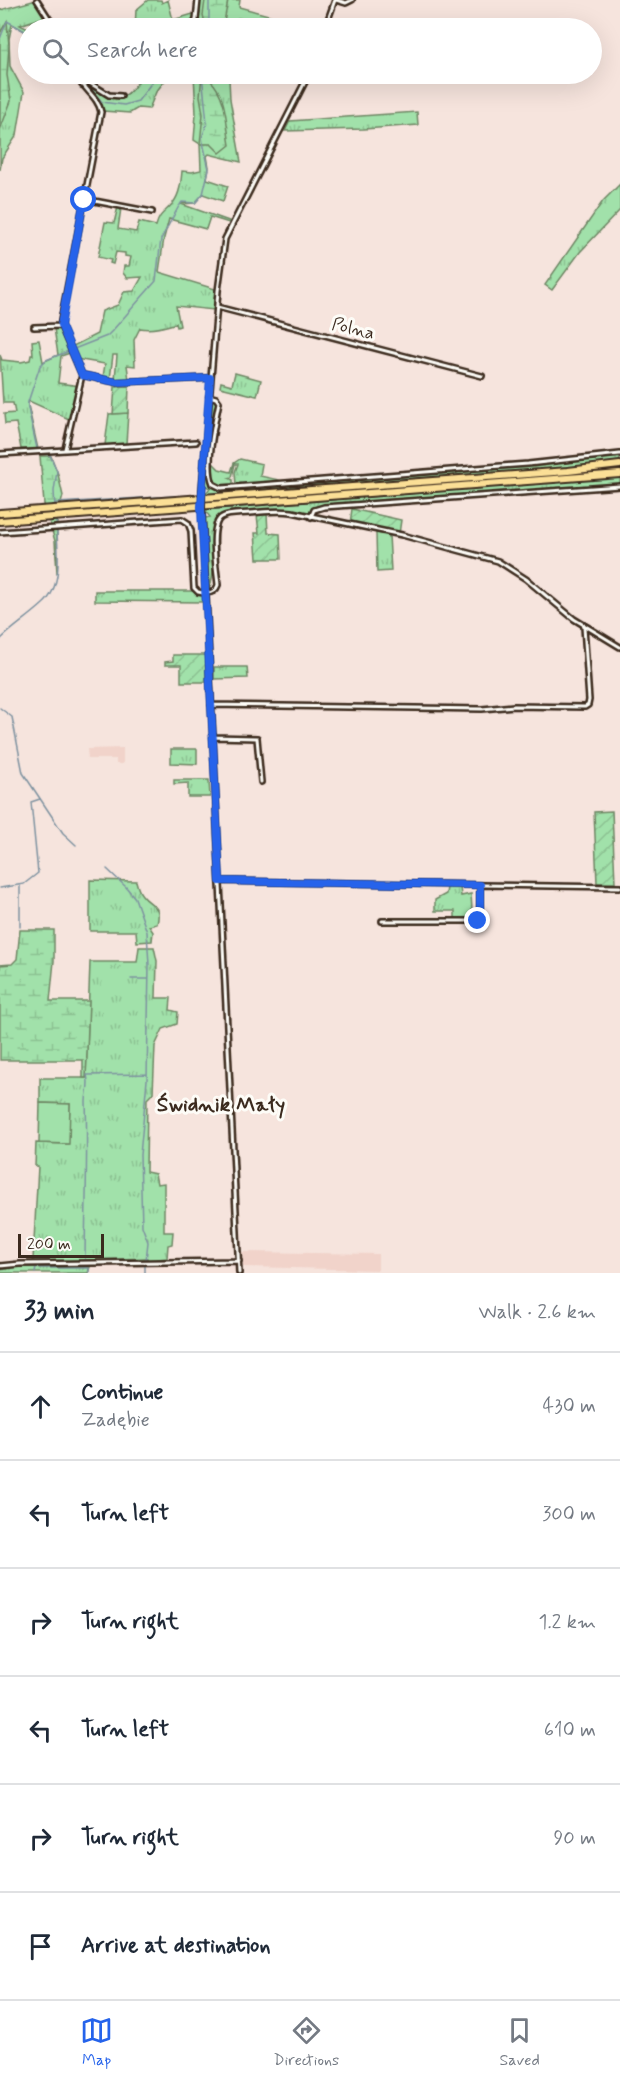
<!DOCTYPE html>
<html lang="en">
<head>
<meta charset="utf-8">
<style>
  :root { --surface:#fff; --page:#f6f6f7; --text:#1f2937; --muted:#747a83; --line:#e0e1e3; --accent:#2563eb }
  body { margin:0; font-family:Mynerve,sans-serif; background:var(--page); color:var(--text) }
  .scale { position:absolute; left:18px; bottom:15px; width:86px; box-sizing:border-box; padding-left:6px; border:3px solid #3b2a1e; border-top:0; font-size:16px; line-height:21px; white-space:nowrap; color:#3b2a1e; -webkit-text-stroke:4px #fdfcf7; paint-order:stroke }
  .stop { position:absolute; width:18px; height:18px; margin:-14px; border:4px solid #2563eb; border-radius:50%; background:#fff }
  .stop.end { background:#2563eb; border-color:#fff; box-shadow:0 2px 6px #0008 }
  .list { margin:0; padding:0; list-style:none }
  h2 { display:flex; justify-content:space-between; align-items:center; height:78px; margin:0; padding:0 24px; font-size:26px }
  h2 small { font-size:20px; font-weight:400; color:var(--muted) }
  .list li { display:grid; grid-template-columns:39px 1fr auto; gap:18px; align-items:center; box-sizing:border-box; height:108px; padding:0 24px; border-top:2px solid var(--line) }
  .list b { display:block; font-size:22px; white-space:nowrap }
  .list p { margin:0; font-size:20px; white-space:nowrap; color:var(--muted) }
  .list em { font-size:20px; font-style:normal; color:var(--muted) }
  .icon { flex:none; width:33px; height:33px; fill:none; stroke:currentColor; stroke-width:2; stroke-linecap:round; stroke-linejoin:round }
  .map { position:relative; flex:none; width:620px; height:1273px; overflow:hidden }
  .search { position:absolute; background:var(--surface); box-shadow:0 6px 24px #0002; left:18px; right:18px; top:18px; height:66px; display:flex; align-items:center; gap:15px; box-sizing:border-box; padding:0 21px; border-radius:33px; color:var(--muted); font-size:22px }
  .sheet { height:726px; background:var(--surface) }
  nav { display:flex; justify-content:space-around; align-items:center; box-sizing:border-box; height:84px; border-top:2px solid var(--line); background:var(--surface); font-size:16px; color:var(--muted) }
  nav a { display:grid; justify-items:center; gap:3px }
  nav .on { color:var(--accent) }
  .map>svg:first-child { display:block }
</style>
</head>
<body>
<div class="map">
<svg width="620" height="1273" viewBox="0 0 620 1273">
  <defs>
    <pattern id="grass-tufts" width="24" height="20" patternUnits="userSpaceOnUse" patternTransform="scale(1.5)"><rect width="24" height="20" fill="#a1e1aa"/><path d="M3 7l-1-3M5 7V3M7 7l1-3M15 17l-1-3M17 17v-4M19 17l1-3" fill="none" stroke="#8cc192"/></pattern>
    <pattern id="wetland-marsh" width="20" height="14" patternUnits="userSpaceOnUse" patternTransform="scale(1.5)"><rect width="20" height="14" fill="#a1e1aa"/><path d="M1 5h8M5 5V1M11 12h8M15 12V8" fill="none" stroke="#8cc192"/></pattern>
    <pattern id="garden-furrows" width="10" height="10" patternUnits="userSpaceOnUse" patternTransform="scale(1.5)"><rect width="10" height="10" fill="#a1e1aa"/><path d="M-1 1l2-2M0 10L10 0M9 11l2-2" fill="none" stroke="#8cc192"/></pattern>
  </defs>
  <rect width="100%" height="100%" fill="#f6e4dd"/>
  <filter id="ink" filterUnits="userSpaceOnUse"><feTurbulence type="fractalNoise" baseFrequency=".0167" numOctaves="2"/><feDisplacementMap in="SourceGraphic" scale="12" xChannelSelector="R" yChannelSelector="G"/><feConvolveMatrix kernelMatrix="1 2 1 2 8 2 1 2 1" color-interpolation-filters="sRGB"/></filter>
  <g filter="url(#ink)">
    <path fill="#f1d3ca" d="M123 748V764H116V759H88L87 749Z
      M242 1252 378 1254V1270L243 1267Z"/>
    <path fill="url(#grass-tufts)" stroke="#6e8664" stroke-width="1.5" d="M36 0 47 16 20 25 28 29V33L12 24 9 39 10 66 24 92 17 135 2 158 0 170V10Z
      M148 0H161L162 3 168 0 173 20 196 13 194 22 187 28H135L136 10Z
      M200 0H240L239 7 276 17 275 25 238 18 232 28H192L196 25Z
      M144 74H170L156 92 149 109 138 108 130 113 103 111 102 106 85 85 89 84C120 103 122 104 144 74Z
      M194 74H226V79H229L230 99 241 162 209 154 207 156 209 167 207 179 228 186 223 201 203 194 195 203 181 204 229 221V223L210 217 206 229 169 219 164 238 159 272 215 289 214 310 176 306 180 326 177 327 176 323C164 327 153 330 140 328L134 340 135 366 127 365 129 380H115L117 355H113L110 379 103 377 105 364 76 359 71 347 97 334 102 311 118 305 124 292 134 291 142 277 127 278 123 273 124 266H129L131 257 125 256V253L116 252 113 264 110 263 111 260 98 257 105 222 114 223 118 207 121 208 118 229 136 232 139 222 156 226C160 212 165 213 173 203 180 194 181 182 182 171L192 172 201 170 200 144 194 140 196 114Z
      M417 112 418 125 364 129 285 131 290 121Z
      M620 184V210L580 252 552 290 545 285 603 201Z
      M59 327 70 353 61 356 58 383 80 386 71 420 29 401 28 405 38 449H21L16 423 5 424 4 414 15 413 13 403H3L0 355 2 360 21 362 30 360 31 355H33L32 341 39 340 43 362 58 355 54 328Z
      M235 373 261 380 257 396 220 387 221 382 232 385Z
      M214 399 217 404C213 420 205 471 213 485L224 490 267 485 269 490 204 495 210 488 204 485 211 402Z
      M128 413 126 444 105 445 109 414Z
      M620 455V462L582 466 273 490 272 487 273 485Z
      M240 459 262 464 260 476 279 480V482L236 485 235 472 238 464H235L232 477 229 478 233 480V486L223 487 217 485 212 477V465L214 464 219 469 231 472 234 463Z
      M620 467V472L322 494V491Z
      M620 477V485L321 506 314 507 308 514C291 511 220 504 214 524 208 545 218 569 209 589L205 518 210 517 204 510Z
      M238 497 239 502 0 520V515Z
      M376 533 389 535 391 571 377 572Z
      M95 591H194L204 596V602L95 601Z
      M214 667H247L248 678 214 679Z
      M171 749H197V764L171 763Z
      M174 780H209L210 797H188V783L174 784Z
      M90 880 136 881C137 885 139 892 142 895 151 907 162 904 157 924L149 926 153 932 152 941 137 942 136 931H90Z
      M447 887H460L461 896 471 894 472 910H478V920L455 919V911H435V900L446 894Z
      M139 947H154L157 961 156 998H171L170 1010 178 1012 177 1024 163 1029 155 1046 153 1093 147 1099 146 1172 155 1174 157 1184 164 1183V1232H173L172 1244 168 1245 167 1258 148 1260 147 1258 35 1262 33 1260 38 1166H35L36 1143 68 1144 70 1104 40 1103V1078H86L90 962H137Z
      M17 1267H90L88 1273H0V1270Z"/>
    <path fill="url(#wetland-marsh)" stroke="#6e8664" stroke-width="1.5" d="M205 0H228L223 28H206L203 15Z
      M7 21 9 46 7 75 11 101 0 130V33Z
      M202 74H211L210 80C227 96 226 123 230 145L220 153 211 144H200L203 114 200 96Z
      M40 456H51L58 474 63 496 57 518V573L55 541 44 504Z
      M20 930H54V961L50 1001H89L86 1078H83V1060H0V965L12 964 17 959Z"/>
    <path fill="url(#garden-furrows)" stroke="#6e8664" stroke-width="1.5" d="M129 386 128 413 113 414 115 387Z
      M352 509 401 520 399 534 350 524Z
      M267 514 268 533 280 534 281 559H257L255 533H259L257 515Z
      M173 655H206V682H181V665H165V662L173 661Z
      M612 811 615 883H597L594 812Z"/>
    <path fill="#a1e1aa" stroke="#6e8664" stroke-width="1.5" d="M40 1103 70 1104 69 1144 39 1143Z"/>
    <g fill="none" stroke-linecap="round" stroke-linejoin="round">
      <path stroke="#7e92a0" stroke-width="1.5" d="M204 28 209 19V0
        M0 39 7 21 28 33
        M79 74 102 102 124 105 138 101 158 74
        M180 205 182 202 195 203 203 194 209 169 202 138 207 123 202 74
        M56 503 175 496
        M55 508 54 491 57 471 50 455 38 453 28 408V402L40 366 46 360 107 336 112 331 156 281 161 239 179 206
        M0 640C13 627 29 617 43 604 65 585 57 544 56 519
        M0 708 12 717 23 773 63 833 76 845
        M107 869 126 887 135 898 147 932 149 965 147 1080 140 1155 142 1226 148 1242 146 1260
        M0 888 24 884 38 873 31 802 40 799
        M20 927V886
        M131 979H148
        M85 1268C85 1213 88 1157 86 1102 86 1092 90 1085 87 1075L147 1074
        M35 1273 36 1268H89V1273
        M145 1273V1265"/>
      <defs>
        <path id="minor" d="M37 0 55 28
          M336 0 346 3 352 0
          M191 28 196 20 198 0
          M325 28 335 0
          M77 74C82 89 98 96 101 112L61 321V326L82 375 116 382 210 378
          M82 85 88 82 109 95 121 96
          M84 199 152 212
          M217 307 482 376
          M34 327 61 326
          M209 396 216 398 219 402C215 422 205 465 213 484L221 488 528 464 620 454
          M65 449 82 375
          M0 454 196 442
          M202 490 218 291 225 239 309 74
          M202 515 239 1273
          M311 517 314 510 324 507 620 486
          M0 532 182 519 188 523 191 531 194 588 198 592C207 594 215 594 218 585 217 571 208 524 222 517 229 513 241 514 250 513 264 512 278 510 292 512L402 535 498 561 526 579 574 619 620 647
          M211 705 482 709 514 706 585 707 588 705 589 700 584 627
          M213 737 257 738 261 782
          M220 881 620 887
          M382 921H478L480 917V885
          M0 1266 20 1264 239 1261"/>
        <path id="highway" d="M0 513 568 471 620 465
          M0 521 620 474"/>
      </defs>
      <use href="#minor" stroke="#3b2a1e" stroke-width="8"/>
      <use href="#highway" stroke="#3b2a1e" stroke-width="10"/>
      <use href="#minor" stroke="#fdfcf7" stroke-width="3"/>
      <use href="#highway" stroke="#fbdf96" stroke-width="6"/>
      <defs>
        <path id="minor-bridge" d="M202 490V515"/>
      </defs>
      <use href="#minor-bridge" stroke="#3b2a1e" stroke-width="8" stroke-linecap="butt"/>
      <use href="#minor-bridge" stroke="#fdfcf7" stroke-width="3"/>
    </g>
  </g>
  <g fill="none" stroke-linecap="round" stroke-linejoin="round" filter="url(#ink)">
    <path stroke="#2563eb" stroke-width="8" d="M84 200 61 325 82 375 116 382 210 378 201 507 220 881 480 885V916L478 921"/>
  </g>
  <g text-anchor="middle" dominant-baseline="central" stroke-width="6" stroke-linejoin="round" paint-order="stroke">
    <g font-size="18" fill="#3b2a1e" stroke="#fdfcf7">
      <text transform="translate(353 329) rotate(14)">Polna</text>
    </g>
    <g font-size="21" font-weight="bold" fill="#3b2a1e" stroke="#fdfcf7">
      <text x="221" y="1105">Świdnik Mały</text>
    </g>
  </g>
</svg>
<div class="scale">200 m</div>
<div class="stop" style="left:84px;top:200px"></div>
<div class="stop end" style="left:478px;top:921px"></div>
<div class="search"><svg class="icon" aria-label="search" viewBox="0 0 24 24"><circle cx="10" cy="10" r="6"/><path d="M15 15l6 6"/></svg>Search here</div>
</div>
<section class="sheet">
<h2>33 min<small>Walk · 2.6 km</small></h2>
<ul class="list">
<li><svg class="icon" aria-label="ahead" viewBox="0 0 24 24"><path d="M12 20V5M6 11l6-6 6 6"/></svg><div><b>Continue</b><p>Zadębie</p></div><em>430 m</em></li>
<li><svg class="icon" aria-label="left" viewBox="0 0 24 24"><path d="M17 20v-9H6M10 6l-5 5 5 5"/></svg><div><b>Turn left</b></div><em>300 m</em></li>
<li><svg class="icon" aria-label="right" viewBox="0 0 24 24"><path d="M7 20v-9h11M14 6l5 5-5 5"/></svg><div><b>Turn right</b></div><em>1.2 km</em></li>
<li><svg class="icon" aria-label="left" viewBox="0 0 24 24"><path d="M17 20v-9H6M10 6l-5 5 5 5"/></svg><div><b>Turn left</b></div><em>610 m</em></li>
<li><svg class="icon" aria-label="right" viewBox="0 0 24 24"><path d="M7 20v-9h11M14 6l5 5-5 5"/></svg><div><b>Turn right</b></div><em>90 m</em></li>
<li><svg class="icon" aria-label="arrive" viewBox="0 0 24 24"><path d="M6 21V4h12l-3 4 3 4H6"/></svg><div><b>Arrive at destination</b></div></li>
</ul>
</section>
<nav>
<a class="on"><svg class="icon" aria-label="map" viewBox="0 0 24 24"><path d="M3 6l6-2 6 2 6-2v14l-6 2-6-2-6 2zM9 4v14M15 6v14"/></svg>Map</a>
<a><svg class="icon" aria-label="directions" viewBox="0 0 24 24"><path d="M12 3l9 9-9 9-9-9zM9 14v-3h6M13 9l2 2-2 2"/></svg>Directions</a>
<a><svg class="icon" aria-label="saved" viewBox="0 0 24 24"><path d="M7 4h10v16l-5-4-5 4z"/></svg>Saved</a>
</nav>
</body>
</html>
